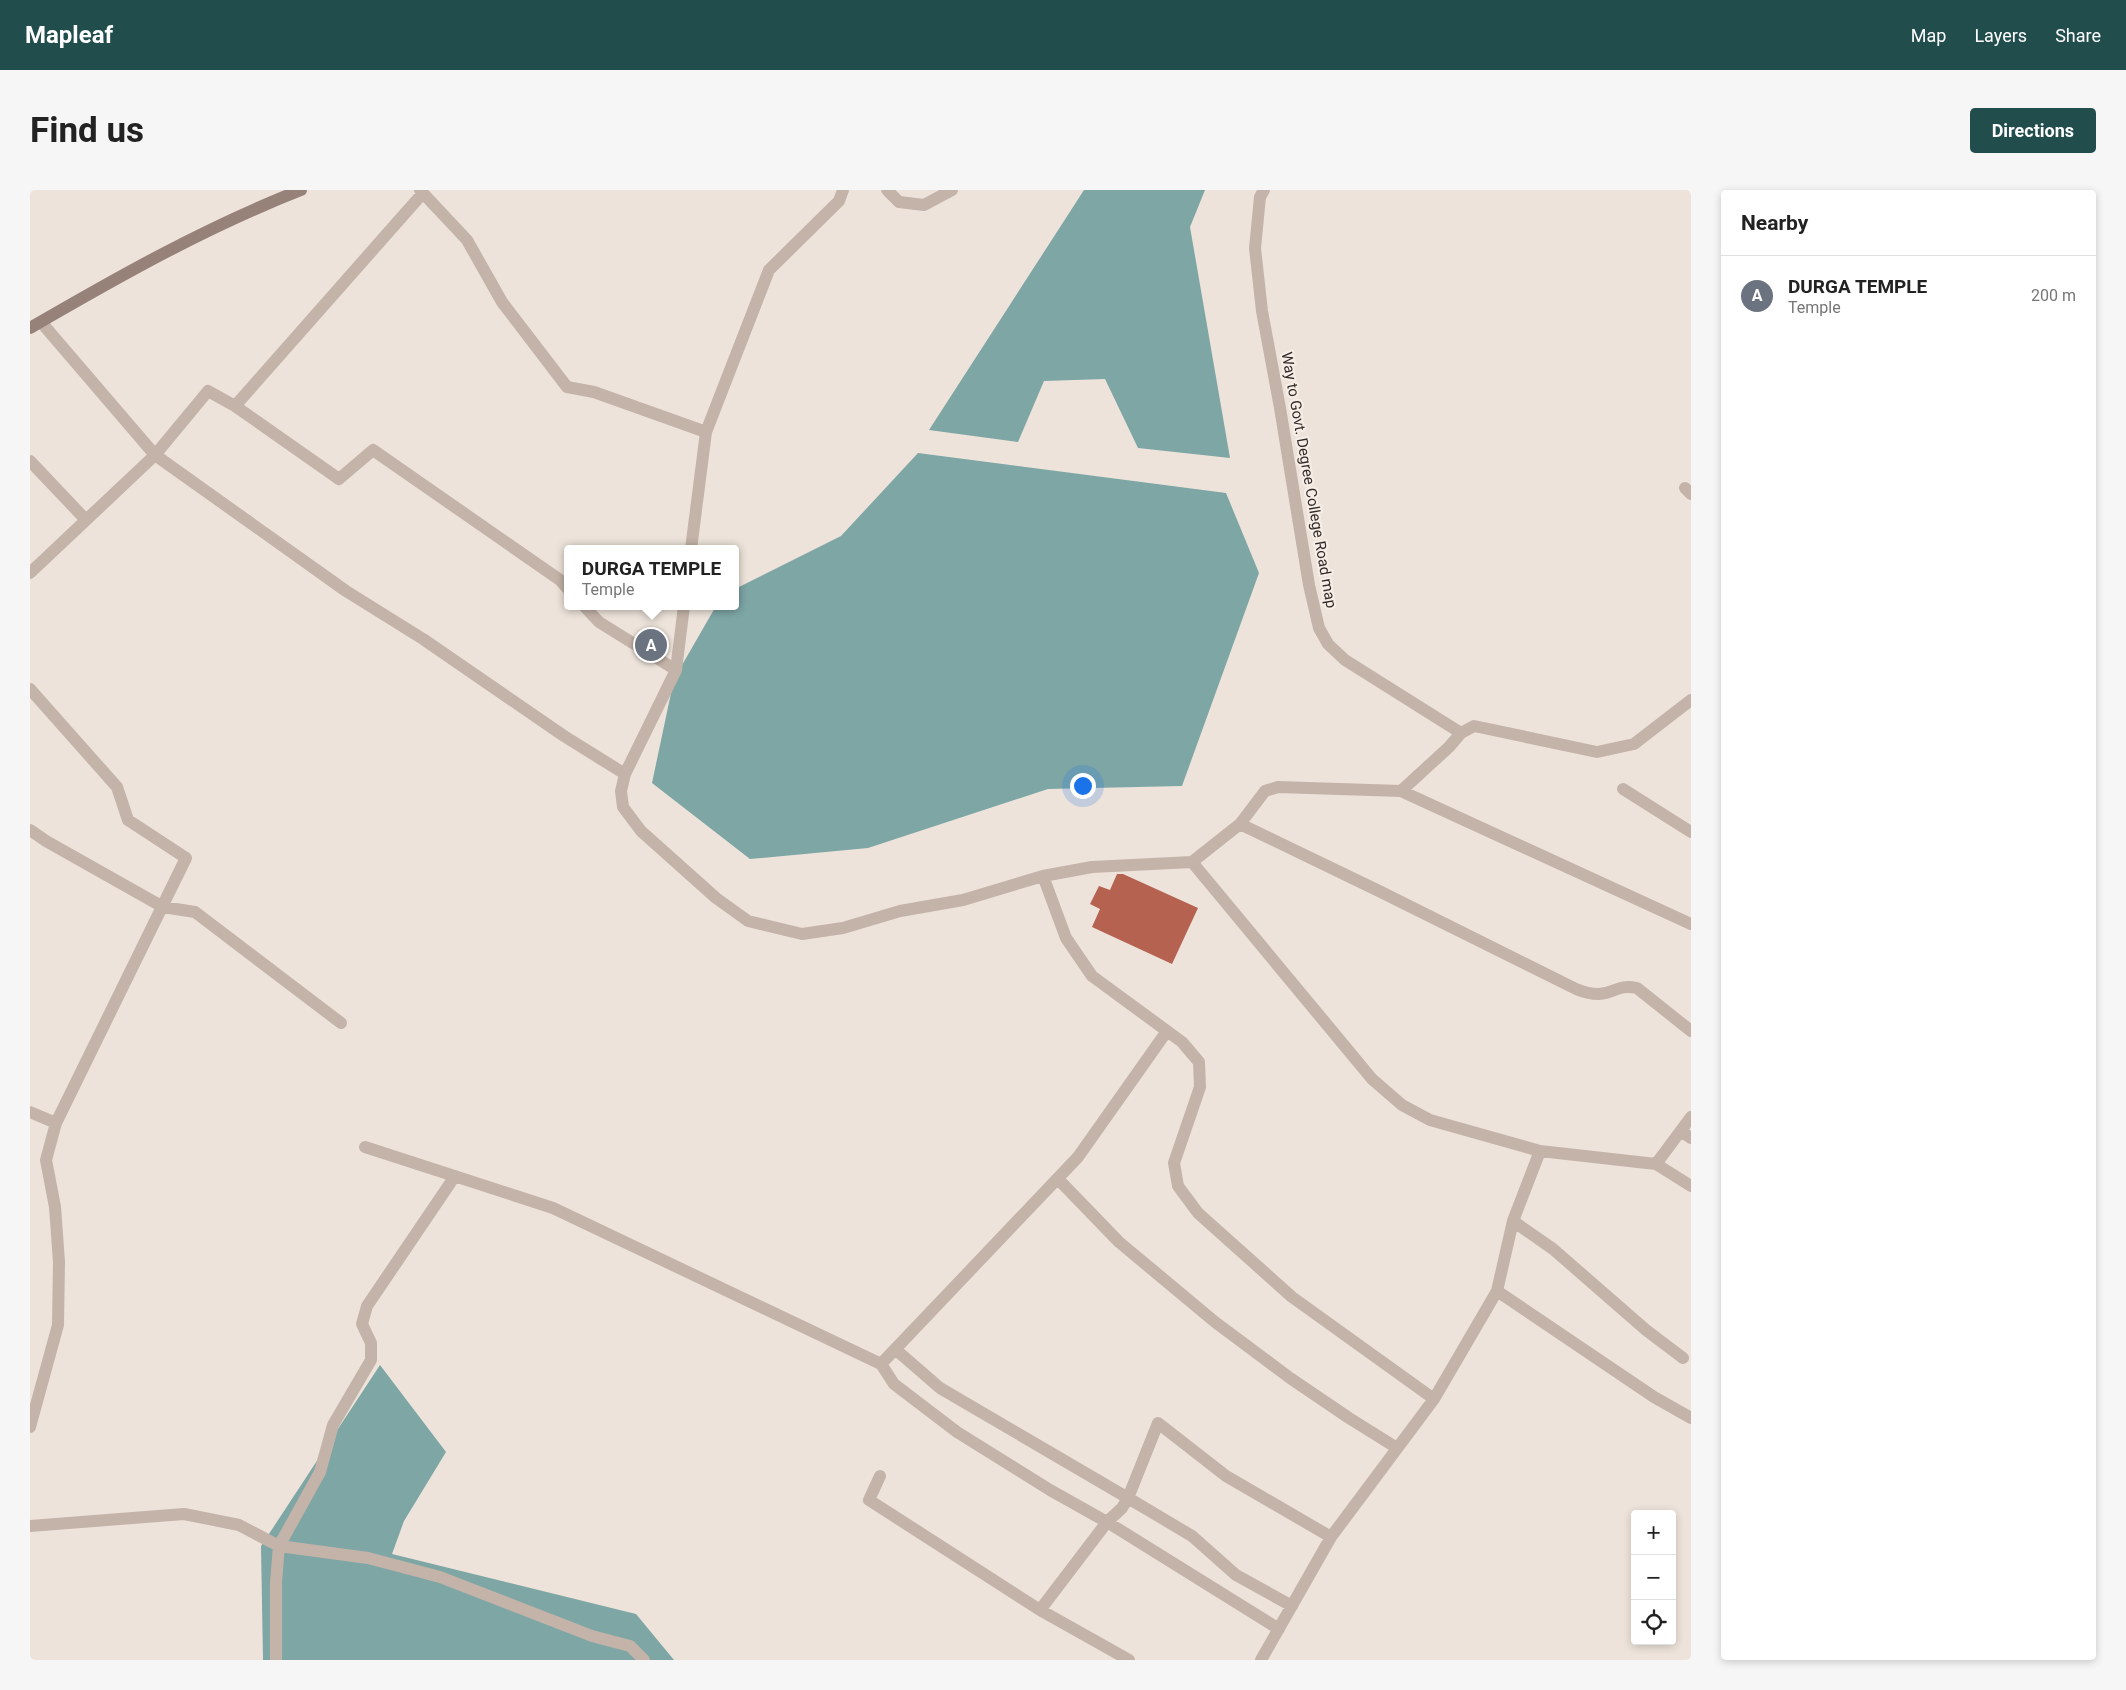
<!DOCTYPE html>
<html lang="en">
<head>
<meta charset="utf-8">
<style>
  :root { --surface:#fff; --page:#f6f6f6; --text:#222; --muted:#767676; --line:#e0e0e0; --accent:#224d4d }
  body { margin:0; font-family:Roboto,sans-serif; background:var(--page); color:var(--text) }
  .controls { position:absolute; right:15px; bottom:15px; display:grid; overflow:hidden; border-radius:5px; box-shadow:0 2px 8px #0003 }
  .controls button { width:45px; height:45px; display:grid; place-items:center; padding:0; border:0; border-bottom:1px solid var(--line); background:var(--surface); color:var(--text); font:25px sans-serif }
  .you { position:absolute; left:1052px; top:595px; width:18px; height:18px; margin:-12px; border:4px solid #fff; border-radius:50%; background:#1a73e8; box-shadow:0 0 0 8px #1a73e833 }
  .badge { display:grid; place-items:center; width:32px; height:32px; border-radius:50%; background:var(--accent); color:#fff; font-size:16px; font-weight:700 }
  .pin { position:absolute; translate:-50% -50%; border:2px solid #fff; box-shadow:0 1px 5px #0006 }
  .popup { position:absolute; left:534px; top:355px; width:175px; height:65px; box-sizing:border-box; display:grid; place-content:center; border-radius:5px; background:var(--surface); filter:drop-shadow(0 1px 4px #0005); font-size:16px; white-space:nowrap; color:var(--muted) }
  .popup b { font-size:19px; color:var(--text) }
  .popup::after { content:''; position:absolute; left:50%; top:100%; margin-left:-10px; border:10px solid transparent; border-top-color:var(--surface) }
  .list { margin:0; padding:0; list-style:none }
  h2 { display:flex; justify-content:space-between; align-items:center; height:65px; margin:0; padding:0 20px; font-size:21px }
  h2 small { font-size:16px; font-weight:400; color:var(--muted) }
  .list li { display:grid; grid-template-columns:32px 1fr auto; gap:15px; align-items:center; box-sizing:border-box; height:80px; padding:0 20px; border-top:1px solid var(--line) }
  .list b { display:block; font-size:19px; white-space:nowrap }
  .list p { margin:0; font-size:16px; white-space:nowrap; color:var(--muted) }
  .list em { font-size:16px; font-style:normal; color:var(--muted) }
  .icon { flex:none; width:28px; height:28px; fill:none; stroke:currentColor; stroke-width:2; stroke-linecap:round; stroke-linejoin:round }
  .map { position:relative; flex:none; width:1661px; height:1470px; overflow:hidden; border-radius:5px }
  header { display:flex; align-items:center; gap:30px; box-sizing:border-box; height:70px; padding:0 25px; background:var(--accent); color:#fff }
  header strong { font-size:24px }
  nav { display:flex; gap:28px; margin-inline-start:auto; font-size:18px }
  .intro { display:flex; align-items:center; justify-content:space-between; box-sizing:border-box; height:120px; padding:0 30px }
  h1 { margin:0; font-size:35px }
  .button { padding:12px 22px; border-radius:5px; background:var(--accent); color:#fff; font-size:18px; font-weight:700 }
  main { display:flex; gap:30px; padding:0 30px }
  aside { flex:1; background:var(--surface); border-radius:5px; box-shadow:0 2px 8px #0003 }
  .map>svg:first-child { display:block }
</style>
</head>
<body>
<header>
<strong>Mapleaf</strong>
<nav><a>Map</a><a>Layers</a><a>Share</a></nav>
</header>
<div class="intro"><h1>Find us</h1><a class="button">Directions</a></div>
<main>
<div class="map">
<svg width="1661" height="1470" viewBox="0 0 1661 1470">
  <rect width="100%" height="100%" fill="#ede3da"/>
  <path fill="#7da6a5" d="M1054 0H1175L1160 37 1200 268 1108 258 1075 189 1014 191 988 252 899 240Z
    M888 263 1196 303 1229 383 1152 596 1018 599 838 658 720 669 622 593 644 489 686 416H705V399L811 346Z
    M350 1175 416 1262 374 1331 362 1364 606 1424 644 1470H233L231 1356Z"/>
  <path fill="#b56251" d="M1087 684H1093L1168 718 1142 774 1062 737 1070 719 1060 714 1069 696 1080 700Z"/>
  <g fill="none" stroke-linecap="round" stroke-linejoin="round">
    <path stroke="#c4b3a8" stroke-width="12" d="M390 0 437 50 472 112 537 197 564 202 676 242 739 80 809 11 813 0
      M857 0 869 12 894 15 922 0
      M1234 0 1230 7 1225 58 1232 121 1250 218 1279 395 1289 438 1298 454 1315 470 1431 543
      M11 132 125 265 316 401 393 449 534 546 595 584 591 601 593 617 611 641 686 708 718 731 772 744 813 738 870 721 933 710 1013 686 1062 677 1162 672 1210 634 1235 601 1248 597 1371 601 1661 734
      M205 216 393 3
      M0 271 56 330
      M1655 298 1661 304
      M661 359 676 242
      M0 383 125 265 178 201 205 216 309 289 343 260 530 390 537 398
      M554 416 569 432 646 480
      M0 499 87 597 98 630 156 668 26 933 0 922
      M595 584 646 480 654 416
      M1593 599 1661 642
      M1371 601 1419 557 1431 543 1444 536 1567 562 1604 554 1661 510
      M1210 634 1349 701 1546 799C1553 802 1560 804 1569 804 1585 803 1588 794 1607 798L1661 841
      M0 640 16 651 133 717 165 722 311 833
      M1162 672 1342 889 1372 915 1400 930 1510 961 1626 974 1661 996
      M1013 686 1036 748 1062 786 1152 852 1169 872 1170 897 1144 973 1148 996 1168 1023 1262 1107 1404 1209
      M1651 941 1661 948
      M335 957 523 1018 851 1174 1048 967 1137 841
      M1626 974 1661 927
      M425 986 337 1116 332 1134 341 1153V1170L303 1235 290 1282 249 1356 338 1368 410 1387 562 1446 600 1456 614 1470
      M1028 989 1089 1052 1185 1132 1260 1188 1319 1228 1367 1258
      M1483 1031 1523 1059 1616 1140 1653 1168
      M1467 1101 1624 1207 1661 1228
      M865 1159 910 1198 1098 1308 1128 1233 1196 1286 1301 1347
      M851 1174 864 1194 927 1242 1020 1300 1077 1332 1092 1318 1098 1308 1162 1346 1206 1385 1262 1416
      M0 1237 28 1135 29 1072 25 1017 16 970 26 933
      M850 1286 839 1310 1010 1420 1099 1470
      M0 1336 154 1324 209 1335 249 1356 246 1392V1470
      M1010 1420 1077 1332 1249 1439
      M1231 1470 1301 1347 1404 1209 1467 1101 1483 1031 1510 961"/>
    <path stroke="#97827a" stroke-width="12" d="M0 138C88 87 176 37 271 0"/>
  </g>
  <g text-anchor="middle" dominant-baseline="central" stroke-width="4.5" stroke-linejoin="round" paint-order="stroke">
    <g font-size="15" fill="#322a27" stroke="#f6ede6">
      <text transform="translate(1279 290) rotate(80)">Way to Govt. Degree College Road map</text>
    </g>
  </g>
</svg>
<div class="controls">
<button>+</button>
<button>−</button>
<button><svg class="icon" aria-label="locate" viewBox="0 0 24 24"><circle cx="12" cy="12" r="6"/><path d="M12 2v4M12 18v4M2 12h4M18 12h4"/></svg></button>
</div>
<div class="you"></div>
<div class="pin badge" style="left:621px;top:455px;background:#6b7280">A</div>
<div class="popup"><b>DURGA TEMPLE</b>Temple</div>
</div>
<aside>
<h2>Nearby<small></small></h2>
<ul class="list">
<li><span class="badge" style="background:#6b7280">A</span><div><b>DURGA TEMPLE</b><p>Temple</p></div><em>200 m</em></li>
</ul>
</aside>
</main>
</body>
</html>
